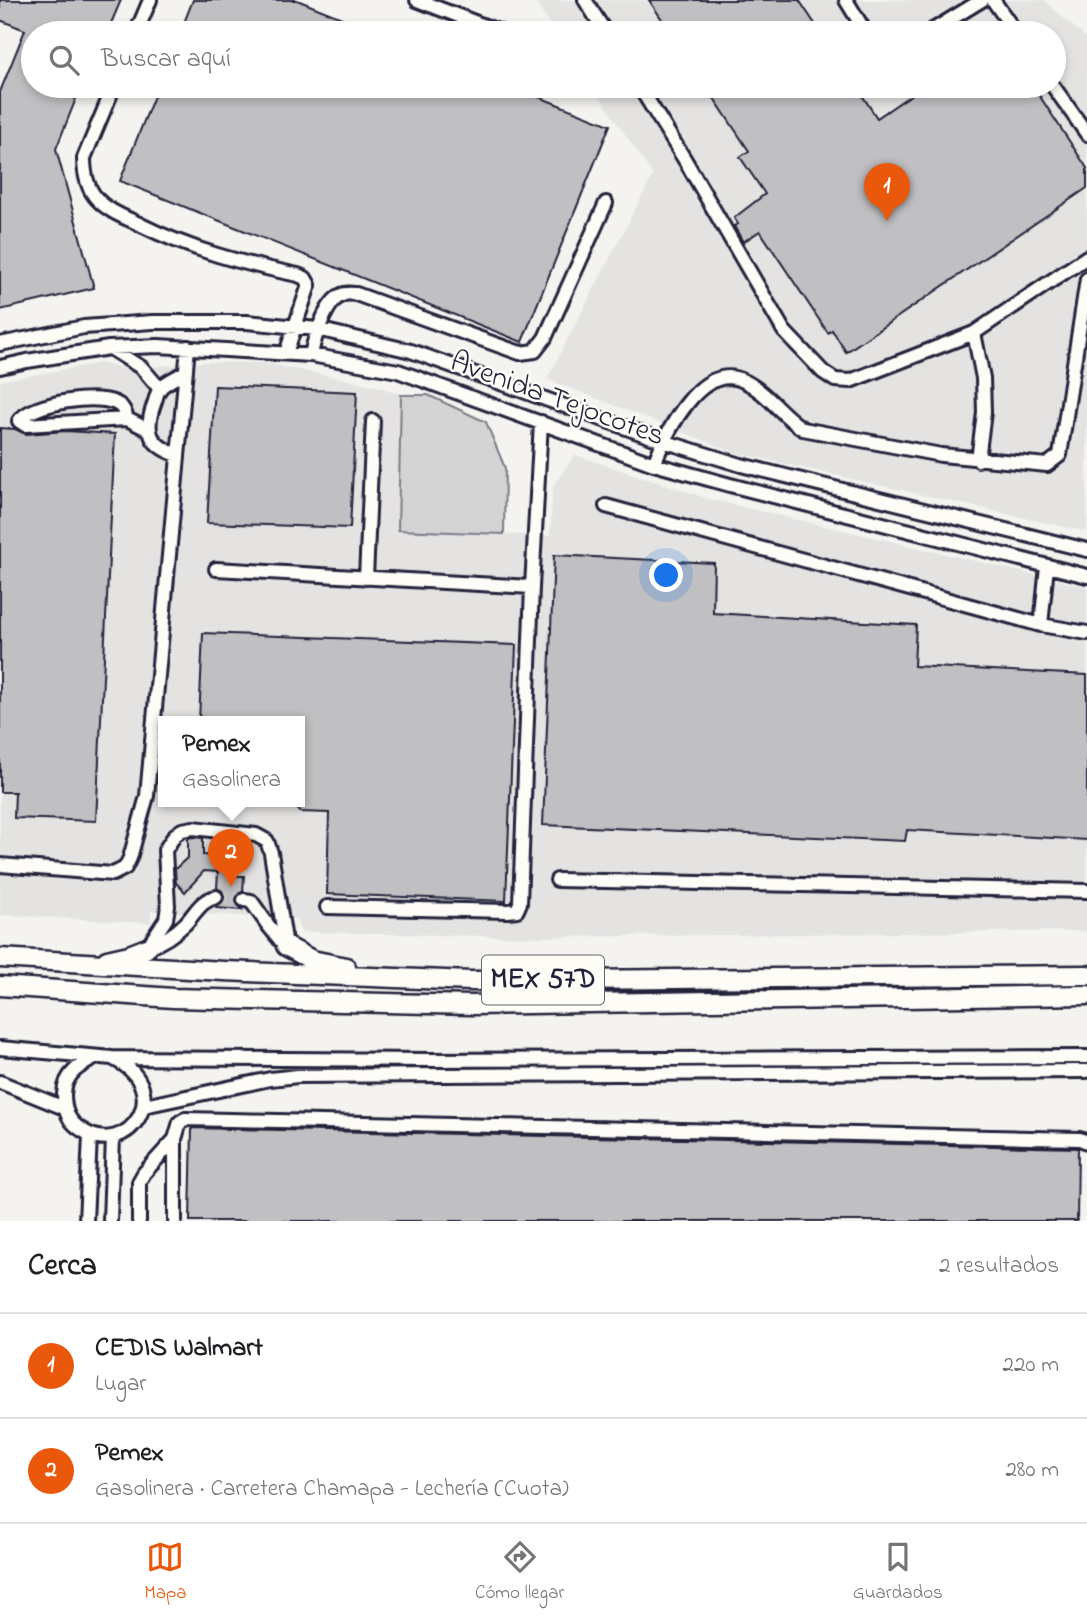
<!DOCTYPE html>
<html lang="es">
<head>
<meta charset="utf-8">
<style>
  :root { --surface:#fff; --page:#f2f2f2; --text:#202124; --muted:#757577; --line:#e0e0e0; --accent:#ea580c }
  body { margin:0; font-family:"Indie Flower",sans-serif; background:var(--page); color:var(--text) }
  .you { position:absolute; left:667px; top:576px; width:24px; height:24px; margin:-18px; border:5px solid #fff; border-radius:50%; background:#1a73e8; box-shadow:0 0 0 10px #1a73e833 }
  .badge { display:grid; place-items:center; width:46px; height:46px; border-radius:50%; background:var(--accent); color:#fff; font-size:23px; font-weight:700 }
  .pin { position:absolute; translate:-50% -58px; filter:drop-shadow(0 2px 4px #0008) }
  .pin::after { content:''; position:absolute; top:37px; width:24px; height:21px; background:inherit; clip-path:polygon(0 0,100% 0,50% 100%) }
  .popup { position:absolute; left:158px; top:716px; width:147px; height:91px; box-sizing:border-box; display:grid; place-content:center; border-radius:0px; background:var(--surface); filter:drop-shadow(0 2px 5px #0005); font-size:23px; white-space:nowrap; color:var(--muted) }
  .popup b { font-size:26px; color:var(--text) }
  .popup::after { content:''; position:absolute; left:50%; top:100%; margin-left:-14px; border:14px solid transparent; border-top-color:var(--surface) }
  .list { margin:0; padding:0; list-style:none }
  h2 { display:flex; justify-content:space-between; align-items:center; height:91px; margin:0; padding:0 28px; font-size:30px }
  h2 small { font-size:23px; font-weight:400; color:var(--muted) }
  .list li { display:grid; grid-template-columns:46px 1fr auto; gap:21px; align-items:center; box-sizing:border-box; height:105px; padding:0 28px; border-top:2px solid var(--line) }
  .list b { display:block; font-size:26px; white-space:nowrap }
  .list p { margin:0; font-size:23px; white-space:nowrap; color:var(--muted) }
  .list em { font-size:23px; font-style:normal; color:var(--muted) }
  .icon { flex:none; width:38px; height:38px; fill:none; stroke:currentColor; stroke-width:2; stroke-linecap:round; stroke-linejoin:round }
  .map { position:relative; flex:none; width:1087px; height:1221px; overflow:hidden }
  .search { position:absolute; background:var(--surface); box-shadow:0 4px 10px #0003; left:21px; right:21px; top:21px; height:77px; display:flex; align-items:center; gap:18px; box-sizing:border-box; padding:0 24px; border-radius:38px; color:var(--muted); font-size:26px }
  .sheet { height:301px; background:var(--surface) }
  nav { display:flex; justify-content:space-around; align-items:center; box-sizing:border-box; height:98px; border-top:2px solid var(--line); background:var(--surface); font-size:19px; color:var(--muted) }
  nav a { display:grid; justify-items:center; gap:4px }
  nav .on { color:var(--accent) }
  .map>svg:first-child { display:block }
</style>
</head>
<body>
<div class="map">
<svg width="1087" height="1221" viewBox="0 0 1087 1221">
  <rect width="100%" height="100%" fill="#f4f3ef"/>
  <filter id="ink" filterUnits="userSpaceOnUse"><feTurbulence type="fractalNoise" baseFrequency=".0143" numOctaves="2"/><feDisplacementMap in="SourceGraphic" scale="14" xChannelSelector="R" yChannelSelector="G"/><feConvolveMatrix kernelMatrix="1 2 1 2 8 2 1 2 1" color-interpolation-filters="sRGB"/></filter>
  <g filter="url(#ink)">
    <path fill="#e4e3e2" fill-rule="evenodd" d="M533 0H1044L1087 39V532L736 453 547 379 653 175 592 86H1054V33H556Z
      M204 362 266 363 373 385 401 394 399 530 550 536 553 486 575 455 709 499 1087 587V931L529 937 301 932 296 919 151 911V923L0 915V381L100 363 131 369ZM163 721H299V801H163Z"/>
    <path fill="#d5d4d5" stroke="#7c7b88" stroke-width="2" d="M401 395H428L486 422 505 468 504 534 398 530Z"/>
    <path fill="#c0bfc2" stroke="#22223b" stroke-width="2" d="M0 0H121L107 33H33V86H81L56 149 94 288 0 310V92L25 30 0 20Z
      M193 0H297L379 33H180Z
      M649 0H799L821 33H671Z
      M158 86H511L610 125 522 342 120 181Z
      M706 86H856L877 118 924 86H1033L1087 168V188L846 352 832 330 828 333 760 231 743 242 734 226 738 224 734 218 765 194 740 157 749 151Z
      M215 386 357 392 350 528 207 523Z
      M0 428 15 429 26 434 66 431 115 434 96 821 14 818 15 792H0Z
      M554 555 714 563 713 613 916 625 914 666 1087 675V840L907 830 905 841 543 825Z
      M203 633 516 645 506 901 327 894 329 813 300 812 292 801H299V721H199Z
      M193 837 203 838V855L228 856 229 876H244L243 892 238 894 235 899 242 910 216 908 225 898 222 891 217 888 218 872 204 871 185 892 176 883 175 869 188 857V838Z
      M192 1128 1078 1148 1077 1221H190Z"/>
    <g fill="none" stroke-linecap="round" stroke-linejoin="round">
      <path stroke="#cac9cb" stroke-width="12" stroke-dasharray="12 6" stroke-linecap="butt" d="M216 897 244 900"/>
      <defs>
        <path id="minor" d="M417 0 503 33
          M585 0 606 33
          M846 0 866 33
          M993 0 1016 33
          M136 33 150 0
          M928 33 982 0
          M114 86 84 158C84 172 87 188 97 199 108 211 124 217 139 224 191 250 241 263 298 275L305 278 309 285 286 353
          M639 86 685 160 784 331 823 372 835 380 850 381 974 333 1087 257
          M1053 86 1087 134
          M974 333 983 378 984 412 978 460
          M0 344 84 327 152 322H247L317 329 411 351 663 441 741 465 1087 550
          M110 348 142 368 160 389
          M311 355C314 339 327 297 345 294 346 293 355 294 356 294L520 353 535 351 545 338 606 203
          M0 367 27 361 109 348 158 346 311 355 398 371 654 464 730 485 1087 576
          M127 419C125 413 124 408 119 405 102 392 30 403 19 421L25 425 127 419 149 430
          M178 455C150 446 144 432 154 404 156 399 157 392 160 388 166 382 177 377 184 373
          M654 464C666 433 701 360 744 381 767 392 782 416 803 429L941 455 1047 465 1060 455 1087 279
          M606 506 1041 625 1087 633
          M216 569 532 587
          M366 578 373 421
          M1041 625 1047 566
          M0 865 113 874 125 868 130 858 147 796 188 347
          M557 880 1087 891
          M244 900 251 901 268 925 285 946
          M327 907 508 911 517 910 520 903 532 587 541 422
          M147 948 166 919 168 906 165 850 175 835 182 830 193 828 256 835 267 841 271 853 286 946
          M147 948C163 942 174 935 186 923 196 912 201 900 216 897
          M0 1048 112 1058 431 1060 1087 1057
          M97 1057C80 1065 65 1073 64 1094 64 1110 68 1122 82 1130 127 1161 177 1090 114 1059
          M0 1082 64 1108
          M144 1106 270 1079 298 1076 1087 1071
          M86 1221 90 1136
          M110 1221 113 1137
          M139 1221V1182L144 1173 175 1139
          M175 1221V1139L180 1122 185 1119 1080 1139 1087 1142"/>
        <path id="highway" d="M286 946 312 960 346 967
          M0 958 224 971 471 981 1087 975
          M107 960 129 955 147 948
          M0 986 173 998 472 1005 1087 995"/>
      </defs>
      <use href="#minor" stroke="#22223b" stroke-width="18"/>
      <use href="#highway" stroke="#22223b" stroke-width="23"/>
      <use href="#minor" stroke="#fdfcf7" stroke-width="12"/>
      <use href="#highway" stroke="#fdfcf7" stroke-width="18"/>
    </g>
  </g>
  <g text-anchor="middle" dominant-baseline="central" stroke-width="5" stroke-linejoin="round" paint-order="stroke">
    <rect fill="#fdfcf7" stroke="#646373" stroke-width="2" x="482" y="955.5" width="122" height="49" rx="5"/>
    <g font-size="28" font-weight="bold" fill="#22223b">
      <text x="543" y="980">MEX 57D</text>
    </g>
    <g font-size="30" fill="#22223b" stroke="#fdfcf7">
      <text transform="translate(557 400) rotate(20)">Avenida Tejocotes</text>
    </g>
  </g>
</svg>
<div class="you"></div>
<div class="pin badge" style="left:887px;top:221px">1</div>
<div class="pin badge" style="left:231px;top:887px">2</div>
<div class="popup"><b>Pemex</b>Gasolinera</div>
<div class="search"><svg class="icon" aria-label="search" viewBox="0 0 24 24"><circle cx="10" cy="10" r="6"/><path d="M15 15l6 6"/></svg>Buscar aquí</div>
</div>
<section class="sheet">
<h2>Cerca<small>2 resultados</small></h2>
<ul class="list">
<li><span class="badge">1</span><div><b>CEDIS Walmart</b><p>Lugar</p></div><em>220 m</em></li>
<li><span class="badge">2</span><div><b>Pemex</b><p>Gasolinera · Carretera Chamapa - Lechería (Cuota)</p></div><em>280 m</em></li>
</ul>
</section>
<nav>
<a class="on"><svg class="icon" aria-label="map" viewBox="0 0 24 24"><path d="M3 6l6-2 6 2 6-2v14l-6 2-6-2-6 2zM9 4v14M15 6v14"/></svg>Mapa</a>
<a><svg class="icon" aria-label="directions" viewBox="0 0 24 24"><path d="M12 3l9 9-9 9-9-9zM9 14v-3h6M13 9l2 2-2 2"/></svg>Cómo llegar</a>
<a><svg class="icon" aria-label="saved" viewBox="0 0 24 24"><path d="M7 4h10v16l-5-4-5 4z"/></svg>Guardados</a>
</nav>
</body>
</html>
